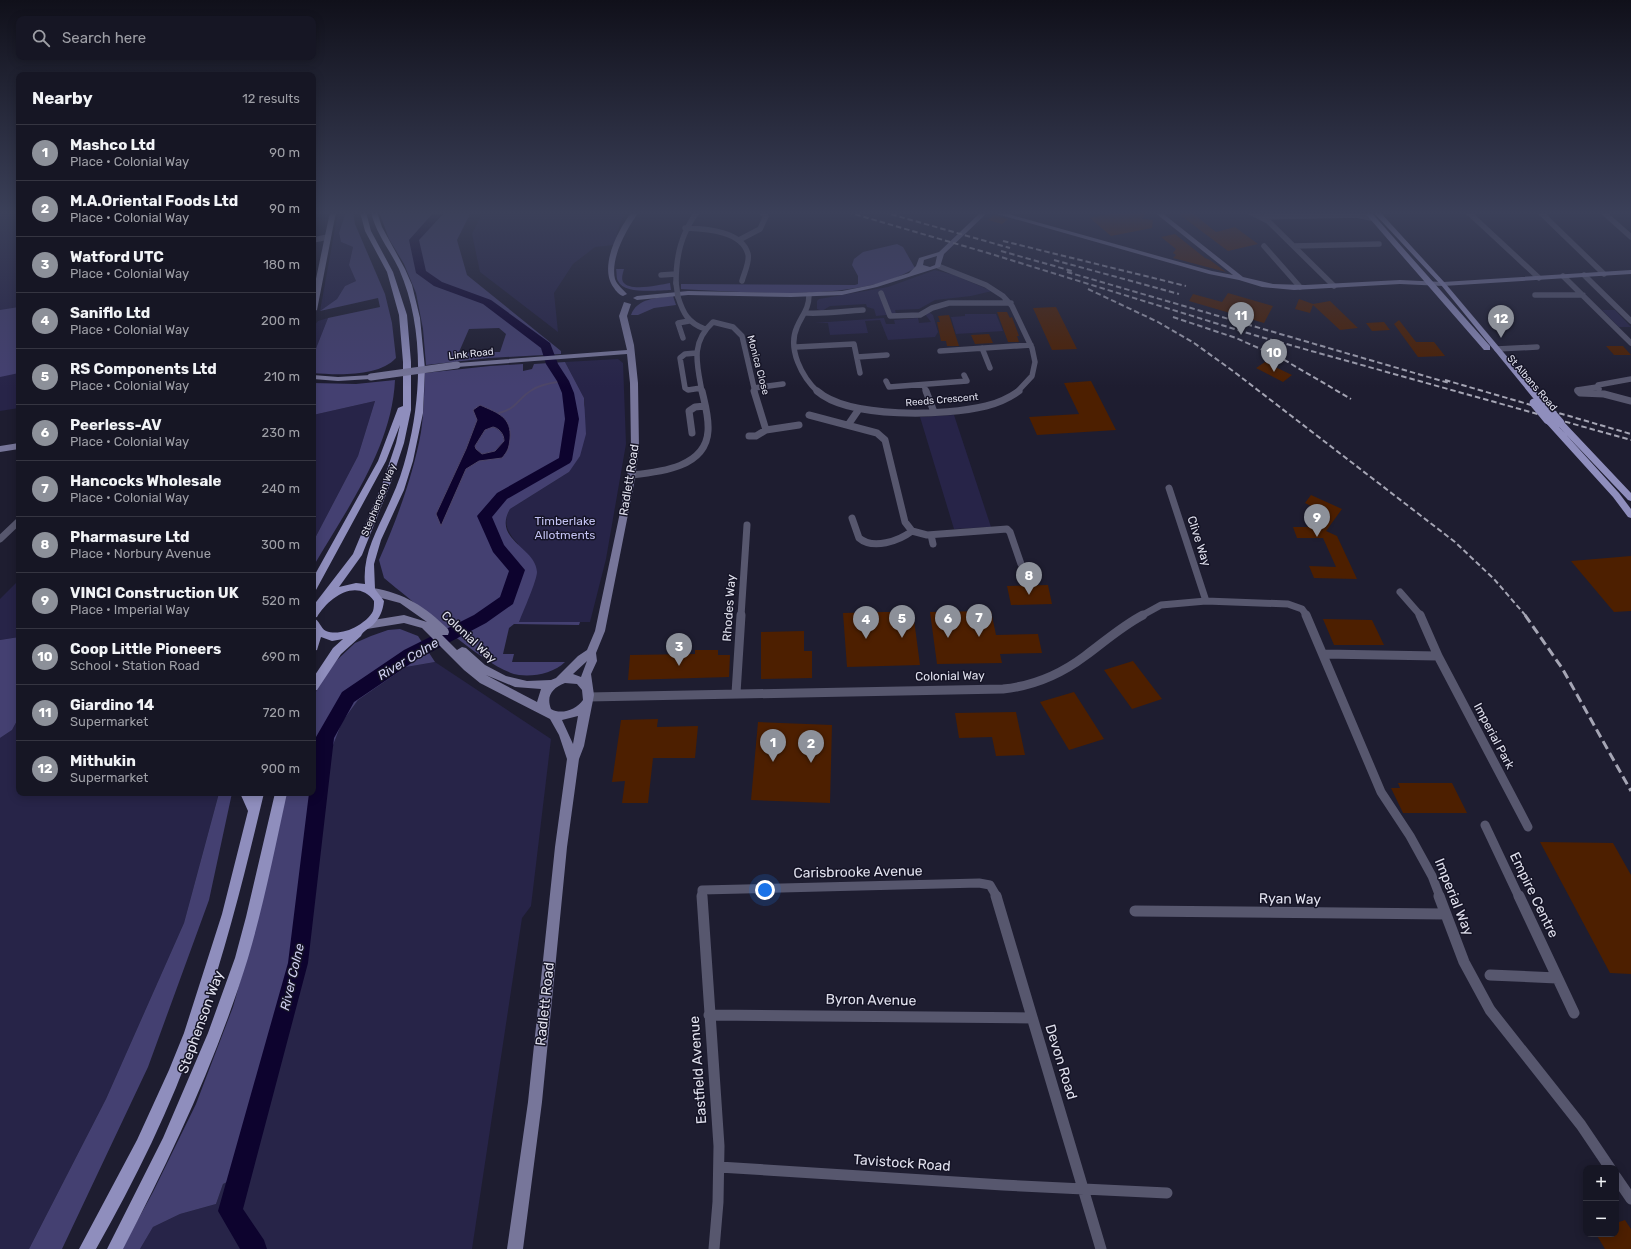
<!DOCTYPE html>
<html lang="en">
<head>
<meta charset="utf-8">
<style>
  :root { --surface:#161624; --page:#232331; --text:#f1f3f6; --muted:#9e9fa6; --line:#353541; --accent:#8c9099 }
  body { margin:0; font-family:Rubik,sans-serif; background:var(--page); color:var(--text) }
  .controls { position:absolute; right:12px; bottom:12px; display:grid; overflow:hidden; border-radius:8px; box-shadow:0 2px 10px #0003 }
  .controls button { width:36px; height:36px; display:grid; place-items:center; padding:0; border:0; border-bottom:1px solid var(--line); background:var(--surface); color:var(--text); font:20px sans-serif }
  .you { position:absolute; left:765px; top:890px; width:14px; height:14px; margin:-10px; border:3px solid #fff; border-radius:50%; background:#1a73e8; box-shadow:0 0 0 6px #1a73e833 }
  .badge { display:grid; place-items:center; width:26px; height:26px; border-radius:50%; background:var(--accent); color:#fff; font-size:13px; font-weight:700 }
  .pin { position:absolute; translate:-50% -33px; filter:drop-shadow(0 1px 2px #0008) }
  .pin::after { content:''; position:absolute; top:21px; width:14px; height:12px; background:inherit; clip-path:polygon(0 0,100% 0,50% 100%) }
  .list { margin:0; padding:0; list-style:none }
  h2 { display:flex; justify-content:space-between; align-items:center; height:52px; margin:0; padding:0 16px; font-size:17px }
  h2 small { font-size:13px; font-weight:400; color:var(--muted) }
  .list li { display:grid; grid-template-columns:26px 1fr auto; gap:12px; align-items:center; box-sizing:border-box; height:56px; padding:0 16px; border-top:1px solid var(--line) }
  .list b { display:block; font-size:15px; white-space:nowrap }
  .list p { margin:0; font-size:13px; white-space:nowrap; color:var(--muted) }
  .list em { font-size:13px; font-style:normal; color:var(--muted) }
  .icon { flex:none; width:22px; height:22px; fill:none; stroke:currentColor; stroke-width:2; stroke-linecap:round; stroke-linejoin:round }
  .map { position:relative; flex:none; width:1631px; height:1249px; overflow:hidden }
  .search { position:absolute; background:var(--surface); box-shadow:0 2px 10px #0003; left:16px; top:16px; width:300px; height:44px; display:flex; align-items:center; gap:10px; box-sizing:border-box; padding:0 14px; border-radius:8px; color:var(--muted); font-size:15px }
  .panel { position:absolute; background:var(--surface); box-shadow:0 2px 10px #0003; left:16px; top:72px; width:300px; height:724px; border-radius:8px }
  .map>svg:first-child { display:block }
</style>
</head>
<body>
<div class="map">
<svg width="1631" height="1249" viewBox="0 0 1631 1249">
  <rect width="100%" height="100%" fill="#1e1d30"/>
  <path fill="#272448" d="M0 212H19V408L0 411Z
    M338 212 347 213 339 233 341 242 353 247 349 265 356 281 345 286 337 299 320 311Z
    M483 212H628L621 220 614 245 595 247 573 264 554 293 558 332 480 272 472 234Z
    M935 270 954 275 992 291 971 296 935 300 919 309 895 310 896 314 876 316 874 309 867 307 866 304 830 306 822 311 817 309V301L819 299 888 287Z
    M1602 310H1615L1631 327H1619Z
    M929 312 933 315 938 332 935 337 888 340 880 320 865 321 868 333 830 335 828 323H814L884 318 886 324H895L894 320 918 318 919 323 931 322 925 314Z
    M965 314H996L1003 331 956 334 951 317 965 316Z
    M328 318 313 356V327L318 321Z
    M618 359 623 363 626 444 606 559 590 622H519L518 544C508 533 502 523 510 509L569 472 585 405 584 398 565 362Z
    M375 401 358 456 313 542V415Z
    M954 415 991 527 954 529 920 417Z
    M19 580V637L0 640V599Z
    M435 662 551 739 531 906 522 918 472 1249H140L153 1227 180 1214 216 1204 223 1184 231 1179 251 1116 324 789 330 753 342 722 358 700 406 667Z
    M19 717V793H219L184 923 106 1099 29 1249H0V738L12 730Z"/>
  <path fill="#444071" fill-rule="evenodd" d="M346 212H353L355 224 385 294 392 323 396 358C379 377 337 375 313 373V356L328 318 380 307 378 298 320 311 337 299 345 286 356 281 349 265 353 247 341 242 339 233Z
    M379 212H471L457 240 467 275 561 351V354L489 358 426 365 423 329 416 293 404 264 389 239ZM499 328 506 334 500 352H459L469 329Z
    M897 244 903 247 915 268C862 303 744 292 681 289V284L855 285 858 284V276L852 265 854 259 863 252Z
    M616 269H624C623 273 621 278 623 282 630 292 659 285 670 283L671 290C659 290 624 295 618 281 616 278 617 272 616 269Z
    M673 296 676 305 654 308 638 315H631C637 298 657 298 673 296Z
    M19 307V373L0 377V310Z
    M565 362 584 398 586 434 580 456 569 472 510 509C492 540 536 547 537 572 537 580 523 612 519 622H580L579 625 514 624 509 628 503 654H514L512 662H565C554 673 534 677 519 675 491 672 422 608 396 588L384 578 379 560C397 519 413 476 421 432 424 412 424 393 425 373L490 366 523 364V371L532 369 534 364ZM477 420 510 432 502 458 479 460 466 469 441 525 436 514 466 449Z
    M395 380C392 448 346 510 313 567V542L358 456 375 401 313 415V383L356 384Z
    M493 427C499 429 504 434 504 441L495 451 482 454 476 449 475 446 485 430Z
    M400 629 418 636 435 662 406 667 358 700 342 722 330 753 303 954 277 1053 251 1116 231 1180 223 1184 216 1204 180 1214 153 1227 140 1249H122L153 1192 196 1104 233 1007 261 907 285 793H313V698L321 681 337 660 355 643 371 636 388 630Z
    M19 637V717L12 730 0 738V640Z
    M219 793H232L209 900 148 1067 62 1249H29L106 1099 184 923Z"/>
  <path fill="#0d032e" stroke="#4d4668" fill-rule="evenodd" d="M480 405C498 413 512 417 510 439 509 448 508 451 502 458L479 461 466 469 441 526 436 514 466 449 477 420 473 410ZM493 427C499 428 504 434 504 441L495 451 482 454 476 449 475 446 485 430Z"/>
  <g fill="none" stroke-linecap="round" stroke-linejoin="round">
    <path stroke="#4d4668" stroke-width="2" d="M499 413C517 409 518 398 532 390 541 384 553 383 563 381"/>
    <path fill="#0d032e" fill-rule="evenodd" d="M434 212H445L419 240 426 271 442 282 491 300 550 343 558 364 569 381 574 393 579 419 572 460 570 463 507 499 492 517 504 545 525 570 513 604 486 623 416 660 354 702 334 738 308 963 243 1209 264 1240 267 1249H240L218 1211 288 963 309 793H313V762L316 737 342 692 404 650 474 615 500 597 509 571 493 552 477 516 497 493 559 458 565 419 562 393 557 381 546 364 541 348 483 304 434 286 416 273 409 240Z"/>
  </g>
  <path fill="#4d1f00" d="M1117 212H1139L1146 214 1142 219 1153 220 1152 228 1111 236 1090 218Z
    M1176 212H1191L1216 232 1235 227 1258 244 1228 251Z
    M994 215 1008 219 1002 224 988 220Z
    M1175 234 1205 258 1210 260 1226 272 1173 258 1176 255 1173 253 1176 249 1161 237Z
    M1228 293 1252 300 1273 306 1264 323 1189 301 1193 294 1222 302Z
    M1299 299 1313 304 1330 301 1358 328 1340 330 1313 305 1310 313 1295 309Z
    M1056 307 1077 349 1052 350 1033 308Z
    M997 312H1007L1010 318 1012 317 1019 336H1017L1019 342H1008Z
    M949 315 959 346H947L946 341H941L937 322H940L938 316Z
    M1399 320 1416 342H1434L1445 356 1418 357 1394 324Z
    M1384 322 1390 330 1372 331 1366 323Z
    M989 334 993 343 975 344 971 335Z
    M1606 346H1623L1631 355H1614Z
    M1265 362 1292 375 1283 382 1256 368Z
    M1091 381 1116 430 1037 435 1029 417 1079 414 1064 383Z
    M1311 495 1342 509 1326 531 1337 536 1357 579 1314 578 1309 566 1336 567 1323 538H1297L1293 527H1308L1321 511 1305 503Z
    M1631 556V611L1614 612 1571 561Z
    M1048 585 1052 604 1011 605 1007 586Z
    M991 611 996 635 1038 634 1042 653 1000 654 1002 663 937 664 930 612Z
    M884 612H913L920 665 847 667 843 613Z
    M1323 619 1372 620 1384 645H1334Z
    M804 631V651H812V678L761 679V632Z
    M695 650H718V655H730L729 677 628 680 630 655 695 654Z
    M1133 661 1162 699 1132 709 1104 670Z
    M1074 692 1104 739 1069 750 1040 702Z
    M1016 712 1025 755 996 756 992 737 959 738 955 713Z
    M658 719 657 727 698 726 695 758H653L648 803H622L625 781 612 782 621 720Z
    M758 722 832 725 830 803 751 800Z
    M1398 783H1452L1467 813H1403L1391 788H1400Z
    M1540 842 1613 843 1631 875V974L1610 973Z
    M1625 1220 1631 1229V1249H1605L1596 1234H1616V1223Z"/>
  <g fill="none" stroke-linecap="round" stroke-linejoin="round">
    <path stroke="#57576e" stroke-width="5.5" d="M1250 212 1268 221 1334 286
      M1468 212 1539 278
      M1540 212 1604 274
      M1603 212 1631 237
      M1262 217 1357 215 1371 218
      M685 228C704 229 742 230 748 254 750 262 744 273 742 281
      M313 240 328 237
      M739 240 760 229 766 216 762 212
      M1264 246 1300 287
      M1294 246 1379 244
      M938 266 986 285 1003 296 1012 306 1032 348 1035 362 1032 376 1017 392
      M661 275 676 274
      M1584 275 1631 321
      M1563 276 1631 343
      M676 283C676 256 681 234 697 212
      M881 293 890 316 920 315 932 308 949 303H1011
      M809 295C809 309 802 315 797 327 787 349 802 377 818 392
      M1535 295H1583
      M678 297C683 313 688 323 705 329
      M807 313C825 314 844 311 863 310
      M683 338 678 323 689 321
      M796 347 854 344 860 373
      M982 348 990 368
      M1497 349 1537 347
      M940 351 1031 345
      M696 353 685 354 680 358 685 388 688 390 701 388
      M857 357 887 355
      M886 381 889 387 967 381 964 375
      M924 385 926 392
      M754 388 783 384
      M1599 389 1597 387 1598 385 1631 379
      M702 392C697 364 690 343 713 322L733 327 742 336 755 392
      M1579 392 1577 390 1597 387"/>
    <path stroke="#57576e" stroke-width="7" d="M754 391 766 430
      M817 391C849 419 946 416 986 406 998 403 1009 398 1019 391
      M926 391 934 412
      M1578 391 1580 393 1604 394 1631 401
      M809 415 877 433 885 440 905 522 912 531 927 535 1007 529 1010 532 1021 564
      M848 425 859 409
      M692 433 689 411 695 407 705 406
      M749 436H756L766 430 799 425
      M632 475C661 472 706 467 708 431 709 417 705 404 702 391
      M1169 488 1206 601
      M852 518 859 538C873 550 899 541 912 531
      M931 535 933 544
      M0 539 19 521
      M1400 592 1421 616
      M741 616 747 525
      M1141 616 1161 605 1206 601 1288 604 1302 609 1307 616"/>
    <path stroke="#57576e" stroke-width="9" d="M1306 615 1381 792 1410 836 1432 876 1440 897
      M1420 615 1438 656 1528 827
      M1324 654 1438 656
      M736 693 741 615
      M588 697 1003 689C1033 686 1061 674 1085 656 1104 642 1122 626 1143 615
      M1485 825 1519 897
      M702 897V890L979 883 990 885 997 897"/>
    <path stroke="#57576e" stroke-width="11" d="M702 896 719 1146 718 1202 714 1249
      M996 896 1101 1249
      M1439 896 1464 962 1490 1010 1581 1125 1610 1168
      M1519 896 1574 1013
      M1135 911 1446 914
      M1490 975 1557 978
      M709 1015 1032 1018
      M719 1167 1003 1185 1167 1193
      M1616 1177 1631 1199"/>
    <path fill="#77769a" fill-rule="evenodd" d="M330 212H336L317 310 313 312V293Z
      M632 212H639C627 228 610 258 615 279 617 285 623 289 627 294L623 296C619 295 616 291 614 288 598 268 618 229 632 212Z
      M981 212H988L944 254 940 267 877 287 842 295 791 297 688 295 637 300 633 298 637 296 688 291 791 293 842 291 872 285 909 273 916 266 919 258 939 252ZM937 256 935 265 930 267 923 265 924 260Z
      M990 212H1001L1212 271 1233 275 1154 212H1161L1243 277 1273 284 1305 285 1400 280 1443 282 1631 270V274L1443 286 1400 284 1294 290 1262 287 1239 280 1209 274Z
      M624 302 631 304 627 316 634 345 638 383 639 449 634 484 605 631 596 653 597 661 591 674 594 695 584 746 579 759 567 847 542 1102 523 1249H507L528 1102 555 847 567 759 559 735 550 719 480 683 464 670 422 628 404 623 367 629 363 628 362 625 363 622 367 621 404 615 427 622 400 603 370 595 368 592 370 589 373 588C404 593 426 607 448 629L449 632 448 635H442L457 650 462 647 466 648 485 665 506 676 527 681 551 680 556 678 578 656 587 650 595 631 626 484 631 449 630 383 627 354 457 367 453 365 457 363 627 350 619 316ZM587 661 581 677 573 674 586 662ZM486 675 515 687 541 689 537 702ZM565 683 577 684 582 690 583 700C576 710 561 715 551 709 546 696 552 688 565 683ZM578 716 573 744 562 720Z
      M313 375 338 377 371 375 375 377 371 379 338 381 313 379Z
      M19 443V449L0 452V446Z"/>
    <path fill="#8f8ebd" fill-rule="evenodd" d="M360 212H366L371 231 393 272 407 315 411 362V410L404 443 391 482 362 555 339 587 356 583 365 584C362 553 379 527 391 499 398 484 403 469 407 453 422 395 424 326 399 269 390 250 376 234 371 212H377L382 227 405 269 412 285 420 318 425 369 423 413 413 461 404 490 381 540 374 564 375 589 384 601C383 610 380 618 373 625 368 629 363 631 361 636L341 654 317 690 313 691V678L333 648 343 639 332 641 321 637 317 650 313 651V618C320 620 320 628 326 631 341 637 366 625 373 611 374 608 374 604 374 601 357 577 328 598 317 617L313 618V606L353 554 383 482 396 443 400 425 386 461 316 590 313 591V578L378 461 398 408 403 406V362L399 315 387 272 365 231Z
      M1364 212H1371L1490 346V350H1484Z
      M1373 212H1380L1445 283 1548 405V409H1542L1441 285Z
      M1548 417 1551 418 1619 493 1631 509V518L1628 517 1613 497 1545 422 1544 420Z
      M1560 420 1563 421 1631 493V501L1628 500 1557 425 1556 423Z
      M240 793H264C245 873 225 954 197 1032 171 1108 135 1180 96 1249H79L137 1140 169 1070 184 1033 222 914 248 811Z
      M275 793H287C275 848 264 904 248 958 217 1059 172 1155 123 1249H107L163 1138 208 1033 235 958 246 917Z"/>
    <path stroke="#a5a5b4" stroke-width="2" stroke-dasharray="5.5 3" stroke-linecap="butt" d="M847 212 988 253 1254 335 1631 440
      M883 212 1010 248
      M1003 241 1186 286
      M1001 251 1072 271
      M1054 260 1179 294
      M1067 272 1449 383
      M1088 289 1158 322 1194 343 1233 371 1455 542 1494 579 1526 616
      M1173 317 1236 338 1281 358 1351 399
      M1445 380 1631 434"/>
    <path stroke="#a5a5b4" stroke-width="3" stroke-dasharray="9 4.5" stroke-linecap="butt" d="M1525 615 1562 668 1631 791"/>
    <path stroke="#57576e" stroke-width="5.5" d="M676 283 678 297"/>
    <path stroke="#77769a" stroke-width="7" d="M371 377 457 365"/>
    <path stroke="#8f8ebd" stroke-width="9" d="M1534 403 1548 420
      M1547 408 1560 423"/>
  </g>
  <linearGradient id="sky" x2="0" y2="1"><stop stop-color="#10101a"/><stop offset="0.55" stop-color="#3b4059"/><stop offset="1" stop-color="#3b4059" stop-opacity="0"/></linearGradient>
  <rect width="1631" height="387" fill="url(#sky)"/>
  <g text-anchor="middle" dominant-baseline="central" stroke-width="3" stroke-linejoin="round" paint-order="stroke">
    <g font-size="10" fill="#e1e1ee" stroke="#151426">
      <text transform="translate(471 354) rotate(-6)">Link Road</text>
      <text transform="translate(758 365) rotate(75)">Monica Close</text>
      <text transform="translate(1532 383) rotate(49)">St Albans Road</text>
      <text transform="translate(942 400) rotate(-5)">Reeds Crescent</text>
      <text transform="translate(379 500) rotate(-68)">Stephenson Way</text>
    </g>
    <g font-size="12" fill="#e1e1ee" stroke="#151426">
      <text transform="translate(629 480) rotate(-81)">Radlett Road</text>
      <text transform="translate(1199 541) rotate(72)">Clive Way</text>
      <text transform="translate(729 608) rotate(-86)">Rhodes Way</text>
      <text transform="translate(469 637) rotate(43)">Colonial Way</text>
      <text transform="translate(950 676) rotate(-1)">Colonial Way</text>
      <text transform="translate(1494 736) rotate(62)">Imperial Park</text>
    </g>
    <g font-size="12" fill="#c3c2f2" stroke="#151426">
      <text x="565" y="521">Timberlake<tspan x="565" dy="14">Allotments</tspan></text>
    </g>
    <g font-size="13" font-style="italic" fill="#d1d1f2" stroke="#151426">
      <text transform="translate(408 659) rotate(-31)">River Colne</text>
      <text transform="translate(292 977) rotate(-77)">River Colne</text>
    </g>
    <g font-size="14" fill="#e1e1ee" stroke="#151426">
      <text transform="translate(858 872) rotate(-1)">Carisbrooke Avenue</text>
      <text transform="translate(1534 895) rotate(64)">Empire Centre</text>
      <text transform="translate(1454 897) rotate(68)">Imperial Way</text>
      <text transform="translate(1290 899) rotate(1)">Ryan Way</text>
      <text transform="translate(871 1000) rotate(1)">Byron Avenue</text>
      <text transform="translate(545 1004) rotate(-84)">Radlett Road</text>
      <text transform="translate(201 1022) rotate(-70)">Stephenson Way</text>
      <text transform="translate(1061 1062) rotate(73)">Devon Road</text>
      <text transform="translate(698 1070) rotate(-94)">Eastfield Avenue</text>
      <text transform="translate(902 1163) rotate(4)">Tavistock Road</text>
    </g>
  </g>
</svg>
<div class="controls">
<button>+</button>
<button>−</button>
</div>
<div class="you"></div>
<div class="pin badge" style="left:773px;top:762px">1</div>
<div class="pin badge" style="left:811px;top:763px">2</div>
<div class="pin badge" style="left:679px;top:666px">3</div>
<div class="pin badge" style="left:866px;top:639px">4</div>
<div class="pin badge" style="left:902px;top:638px">5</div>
<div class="pin badge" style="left:948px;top:638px">6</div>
<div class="pin badge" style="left:979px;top:637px">7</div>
<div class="pin badge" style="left:1029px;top:595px">8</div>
<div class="pin badge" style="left:1317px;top:537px">9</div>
<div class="pin badge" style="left:1274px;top:372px">10</div>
<div class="pin badge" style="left:1241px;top:335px">11</div>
<div class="pin badge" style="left:1501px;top:338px">12</div>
<div class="search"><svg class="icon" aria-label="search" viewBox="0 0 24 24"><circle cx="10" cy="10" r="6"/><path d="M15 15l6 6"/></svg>Search here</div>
<section class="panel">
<h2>Nearby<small>12 results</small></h2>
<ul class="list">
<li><span class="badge">1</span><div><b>Mashco Ltd</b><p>Place · Colonial Way</p></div><em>90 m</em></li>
<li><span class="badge">2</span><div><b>M.A.Oriental Foods Ltd</b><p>Place · Colonial Way</p></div><em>90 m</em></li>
<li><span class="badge">3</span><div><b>Watford UTC</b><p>Place · Colonial Way</p></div><em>180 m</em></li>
<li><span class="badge">4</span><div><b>Saniflo Ltd</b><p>Place · Colonial Way</p></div><em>200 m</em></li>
<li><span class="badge">5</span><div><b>RS Components Ltd</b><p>Place · Colonial Way</p></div><em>210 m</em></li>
<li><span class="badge">6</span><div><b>Peerless-AV</b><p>Place · Colonial Way</p></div><em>230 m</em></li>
<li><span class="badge">7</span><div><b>Hancocks Wholesale</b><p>Place · Colonial Way</p></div><em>240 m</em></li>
<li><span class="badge">8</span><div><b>Pharmasure Ltd</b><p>Place · Norbury Avenue</p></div><em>300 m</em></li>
<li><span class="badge">9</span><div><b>VINCI Construction UK</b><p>Place · Imperial Way</p></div><em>520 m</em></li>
<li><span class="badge">10</span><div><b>Coop Little Pioneers</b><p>School · Station Road</p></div><em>690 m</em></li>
<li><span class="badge">11</span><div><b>Giardino 14</b><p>Supermarket</p></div><em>720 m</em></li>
<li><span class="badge">12</span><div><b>Mithukin</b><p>Supermarket</p></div><em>900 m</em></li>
</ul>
</section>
</div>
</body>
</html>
